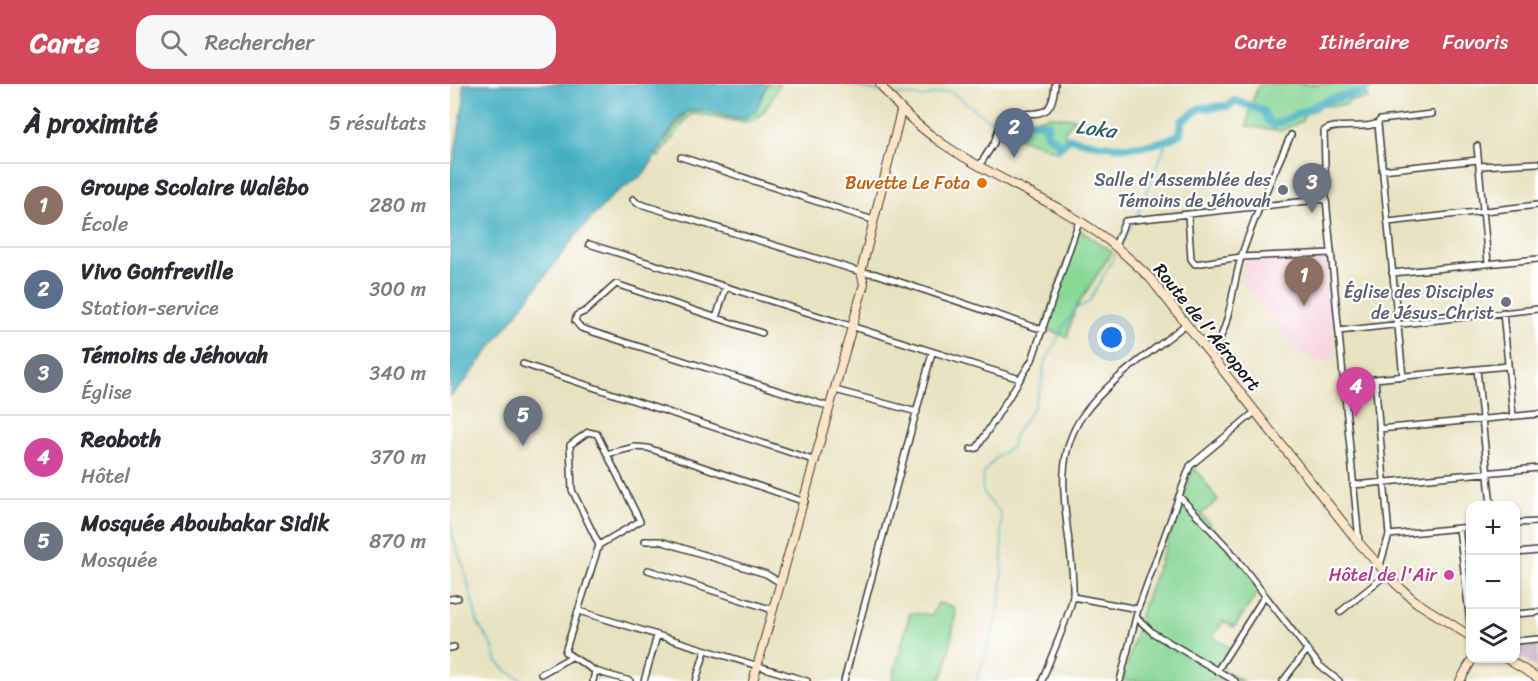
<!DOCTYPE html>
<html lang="fr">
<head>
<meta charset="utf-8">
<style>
  :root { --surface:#fff; --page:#f7f7f7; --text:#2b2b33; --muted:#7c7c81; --line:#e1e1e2; --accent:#d1495b }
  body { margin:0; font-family:Sriracha,sans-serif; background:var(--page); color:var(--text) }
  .controls { position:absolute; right:18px; bottom:18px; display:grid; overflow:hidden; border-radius:12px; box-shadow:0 2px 4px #0004 }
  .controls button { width:54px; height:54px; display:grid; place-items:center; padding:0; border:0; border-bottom:2px solid var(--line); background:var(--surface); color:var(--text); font:30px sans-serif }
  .you { position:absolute; left:662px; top:254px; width:21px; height:21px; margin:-15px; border:4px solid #fff; border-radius:50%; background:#1a73e8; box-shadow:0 0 0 9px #1a73e833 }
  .badge { display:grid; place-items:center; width:39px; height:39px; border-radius:50%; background:var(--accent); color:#fff; font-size:20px; font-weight:700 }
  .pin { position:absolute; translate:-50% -50px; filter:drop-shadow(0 2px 3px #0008) }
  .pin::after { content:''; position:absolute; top:32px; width:21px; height:18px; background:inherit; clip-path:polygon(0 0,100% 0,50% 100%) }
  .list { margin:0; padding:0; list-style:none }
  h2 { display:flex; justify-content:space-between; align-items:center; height:78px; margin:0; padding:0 24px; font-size:26px }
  h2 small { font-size:20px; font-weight:400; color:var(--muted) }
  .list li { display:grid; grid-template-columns:39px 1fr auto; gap:18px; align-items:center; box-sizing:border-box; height:84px; padding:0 24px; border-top:2px solid var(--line) }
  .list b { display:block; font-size:22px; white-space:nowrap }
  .list p { margin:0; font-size:20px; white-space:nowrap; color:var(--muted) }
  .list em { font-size:20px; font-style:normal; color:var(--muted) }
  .icon { flex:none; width:33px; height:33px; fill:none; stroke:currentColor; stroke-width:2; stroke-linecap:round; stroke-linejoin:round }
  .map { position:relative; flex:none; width:1088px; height:597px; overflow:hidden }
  header { display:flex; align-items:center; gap:36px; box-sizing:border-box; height:84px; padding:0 30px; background:var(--accent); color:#fff }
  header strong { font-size:28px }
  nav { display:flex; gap:33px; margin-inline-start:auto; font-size:21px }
  .search { width:420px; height:54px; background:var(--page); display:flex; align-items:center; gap:15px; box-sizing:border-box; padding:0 21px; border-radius:18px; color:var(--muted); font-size:22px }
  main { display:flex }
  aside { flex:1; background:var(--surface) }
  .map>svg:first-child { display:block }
</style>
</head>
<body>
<header>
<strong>Carte</strong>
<div class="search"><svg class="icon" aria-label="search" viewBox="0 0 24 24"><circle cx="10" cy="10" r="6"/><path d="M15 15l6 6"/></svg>Rechercher</div>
<nav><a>Carte</a><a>Itinéraire</a><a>Favoris</a></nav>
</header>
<main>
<aside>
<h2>À proximité<small>5 résultats</small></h2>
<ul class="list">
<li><span class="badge" style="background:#8d6e63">1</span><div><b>Groupe Scolaire Walêbo</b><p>École</p></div><em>280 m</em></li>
<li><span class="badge" style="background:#5c6f8a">2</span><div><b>Vivo Gonfreville</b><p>Station-service</p></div><em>300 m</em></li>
<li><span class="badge" style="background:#6b7280">3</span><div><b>Témoins de Jéhovah</b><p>Église</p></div><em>340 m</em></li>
<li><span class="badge" style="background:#d1479c">4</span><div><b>Reoboth</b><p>Hôtel</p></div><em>370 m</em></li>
<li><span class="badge" style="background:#6b7280">5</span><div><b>Mosquée Aboubakar Sidik</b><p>Mosquée</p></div><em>870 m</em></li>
</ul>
</aside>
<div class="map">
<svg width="1088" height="597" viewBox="0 0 1088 597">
  <rect width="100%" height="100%" fill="#fff"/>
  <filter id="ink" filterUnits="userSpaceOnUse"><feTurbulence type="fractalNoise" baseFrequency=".0167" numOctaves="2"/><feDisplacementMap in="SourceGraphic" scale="12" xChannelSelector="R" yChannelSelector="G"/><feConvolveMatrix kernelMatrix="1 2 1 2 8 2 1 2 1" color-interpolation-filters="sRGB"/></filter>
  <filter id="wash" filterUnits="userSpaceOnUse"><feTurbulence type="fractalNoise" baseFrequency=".008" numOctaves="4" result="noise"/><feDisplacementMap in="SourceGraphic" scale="24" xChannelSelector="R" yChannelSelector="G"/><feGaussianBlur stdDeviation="1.35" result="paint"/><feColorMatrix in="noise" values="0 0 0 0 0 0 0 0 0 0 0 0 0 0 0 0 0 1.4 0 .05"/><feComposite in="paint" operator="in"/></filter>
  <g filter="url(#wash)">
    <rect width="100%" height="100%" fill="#e8e2c0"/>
    <path fill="#f5cfdc" d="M875 170 886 276 865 277 841 261 792 197 795 178Z"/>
    <path fill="#d1bdcc" d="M1088 558V584L1066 570V560Z"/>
    <path fill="#89d796" stroke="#527a59" stroke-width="1.5" d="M317 0H329C303 60 290 31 242 30L236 35 209 73 204 71 237 27 253 26 285 35 310 17Z
      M809 0H919L916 5 918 15 900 16 897 21 868 22 867 25 854 31 852 37 831 47 797 42 800 24Z
      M600 32 625 34 615 47 614 64 609 68 550 47 553 40C568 33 584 37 600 32Z
      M627 144 662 168 625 225 617 253 593 244Z
      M744 383 768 416 751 430 811 504 784 543 773 537 763 553 782 565 771 584 792 597H673L690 532Z
      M488 519 502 522 506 528 496 583 490 597H442L460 529 482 531Z"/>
    <path fill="#43afc1" stroke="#30666e" stroke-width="1.5" d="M13 0H317L305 28 293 35 253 26 237 27 228 35 194 90 164 110 127 150 13 300 0 312V83L4 75 14 16Z"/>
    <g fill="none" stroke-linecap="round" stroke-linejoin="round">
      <path stroke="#43afc1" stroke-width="1.5" d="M396 0 433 9
        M444 10 472 13 500 7 536 34 548 39
        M686 134 717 57
        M670 162 683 138
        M0 435 2 452 13 481 28 540 43 563 47 578 57 587 71 595 70 597
        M526 597C535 573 544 547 549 522 555 493 551 458 551 429 546 423 539 418 535 411 524 389 547 372 563 362V354L583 324 591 302 594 281 614 242 625 225 639 218 667 167"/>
      <path stroke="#43afc1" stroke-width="8" d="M557 42 580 38 598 40 596 50 606 56 610 63 619 54C658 64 694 69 730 50L732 37 750 24 778 22 785 17 813 26 818 37 824 41 877 16 914 8 921 0"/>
    </g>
  </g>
  <g filter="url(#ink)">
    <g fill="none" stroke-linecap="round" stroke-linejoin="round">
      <defs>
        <path id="street" d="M928 40 953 293
          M1027 62 1038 179
          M231 73 423 136
          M529 82 544 59 552 35C579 20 602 46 605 0
          M1029 82 1088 79
          M932 86 1028 76
          M183 115 187 119 411 188 426 190 593 246
          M738 131 741 175 745 180 791 173 881 169
          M938 138 1088 121
          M139 160 570 295
          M665 162 675 137 876 115
          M942 189 1088 175
          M1053 228 1063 332
          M266 234 276 203
          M889 247 1088 225
          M312 249 166 200 136 227 127 231 125 237 131 244 143 248 380 323
          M761 271C782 240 781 205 792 170 806 129 823 90 841 51
          M73 280 366 377
          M1027 285 1041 422
          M925 295 939 451 930 481
          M894 298 1058 282
          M385 306 467 328
          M929 345 1088 330
          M521 365 527 364 582 276 629 137
          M157 370 185 363 198 364 355 418
          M903 401 1088 384
          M729 412 779 465 869 581 889 597
          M1066 439 1088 438
          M1009 444 1020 539
          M939 451 1020 443
          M195 457H210L316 490 331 499
          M909 457 876 115 874 47C886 37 923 48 930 36L982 30
          M149 461 122 406 120 361 138 348 147 350 190 437 149 461 115 568 145 587 180 597
          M1066 469 1088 467
          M198 486 323 526
          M623 513 688 525
          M0 515 8 514
          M129 527 357 597
          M890 528 937 490
          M1066 530 1088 528
          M686 533 703 549 785 597
          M1066 557 1088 555
          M0 564 4 563
          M767 587 814 513
          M91 590 121 573
          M143 597 145 587
          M194 597 207 552
          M246 597 255 567
          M394 597 482 269
          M592 597C598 579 622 527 623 511 625 453 595 384 633 331 659 295 702 268 736 240
          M670 597 688 525 740 382 806 327
          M833 597 857 566"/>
        <path id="secondary" d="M430 0C488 79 576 97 652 152 669 164 684 179 700 194L909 459 945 499 966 518 1020 552
          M1055 574 1088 594
          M303 597 414 200 411 188 451 27
          M1010 597 1023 574"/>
      </defs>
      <use href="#street" stroke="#3b3a35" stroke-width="8"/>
      <use href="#secondary" stroke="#3b3a35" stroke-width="10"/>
      <use href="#street" stroke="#fff" stroke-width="5"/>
      <use href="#secondary" stroke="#fee4c6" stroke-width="8"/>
    </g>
  </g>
  <circle fill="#e8710a" stroke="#fff" stroke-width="2" cx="532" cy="99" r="6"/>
  <g fill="#6b7280" stroke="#fff" stroke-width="2">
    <circle cx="833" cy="106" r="6"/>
    <circle cx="1056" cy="218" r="6"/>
  </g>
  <circle fill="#d1479c" stroke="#fff" stroke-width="2" cx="999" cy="491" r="6"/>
  <g text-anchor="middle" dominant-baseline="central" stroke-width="4.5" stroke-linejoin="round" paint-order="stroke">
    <g font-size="18" fill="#5b616d" stroke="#fff" text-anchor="end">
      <text x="821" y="96">Salle d'Assemblée des<tspan x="821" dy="21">Témoins de Jéhovah</tspan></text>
      <text x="1044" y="208">Église des Disciples<tspan x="1044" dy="21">de Jésus-Christ</tspan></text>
    </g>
    <g font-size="18" fill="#c56008" stroke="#fff" text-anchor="end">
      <text x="520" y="99">Buvette Le Fota</text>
    </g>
    <g font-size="18" fill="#1c1c1c" stroke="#fff">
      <text transform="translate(757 243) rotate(51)">Route de l'Aéroport</text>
    </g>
    <g font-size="18" fill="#b23c85" stroke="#fff" text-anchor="end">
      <text x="987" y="491">Hôtel de l'Air</text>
    </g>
    <g font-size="20" font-style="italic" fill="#2e5e66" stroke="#fff">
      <text transform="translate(646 45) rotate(7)">Loka</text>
    </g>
  </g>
</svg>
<div class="controls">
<button>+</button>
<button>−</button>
<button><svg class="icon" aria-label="layers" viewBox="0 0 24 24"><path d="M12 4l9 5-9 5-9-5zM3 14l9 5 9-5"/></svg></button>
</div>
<div class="you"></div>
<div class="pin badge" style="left:854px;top:222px;background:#8d6e63">1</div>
<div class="pin badge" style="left:564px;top:74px;background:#5c6f8a">2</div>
<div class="pin badge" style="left:862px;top:129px;background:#6b7280">3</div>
<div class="pin badge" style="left:906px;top:333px;background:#d1479c">4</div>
<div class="pin badge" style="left:73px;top:362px;background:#6b7280">5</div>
</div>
</main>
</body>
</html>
